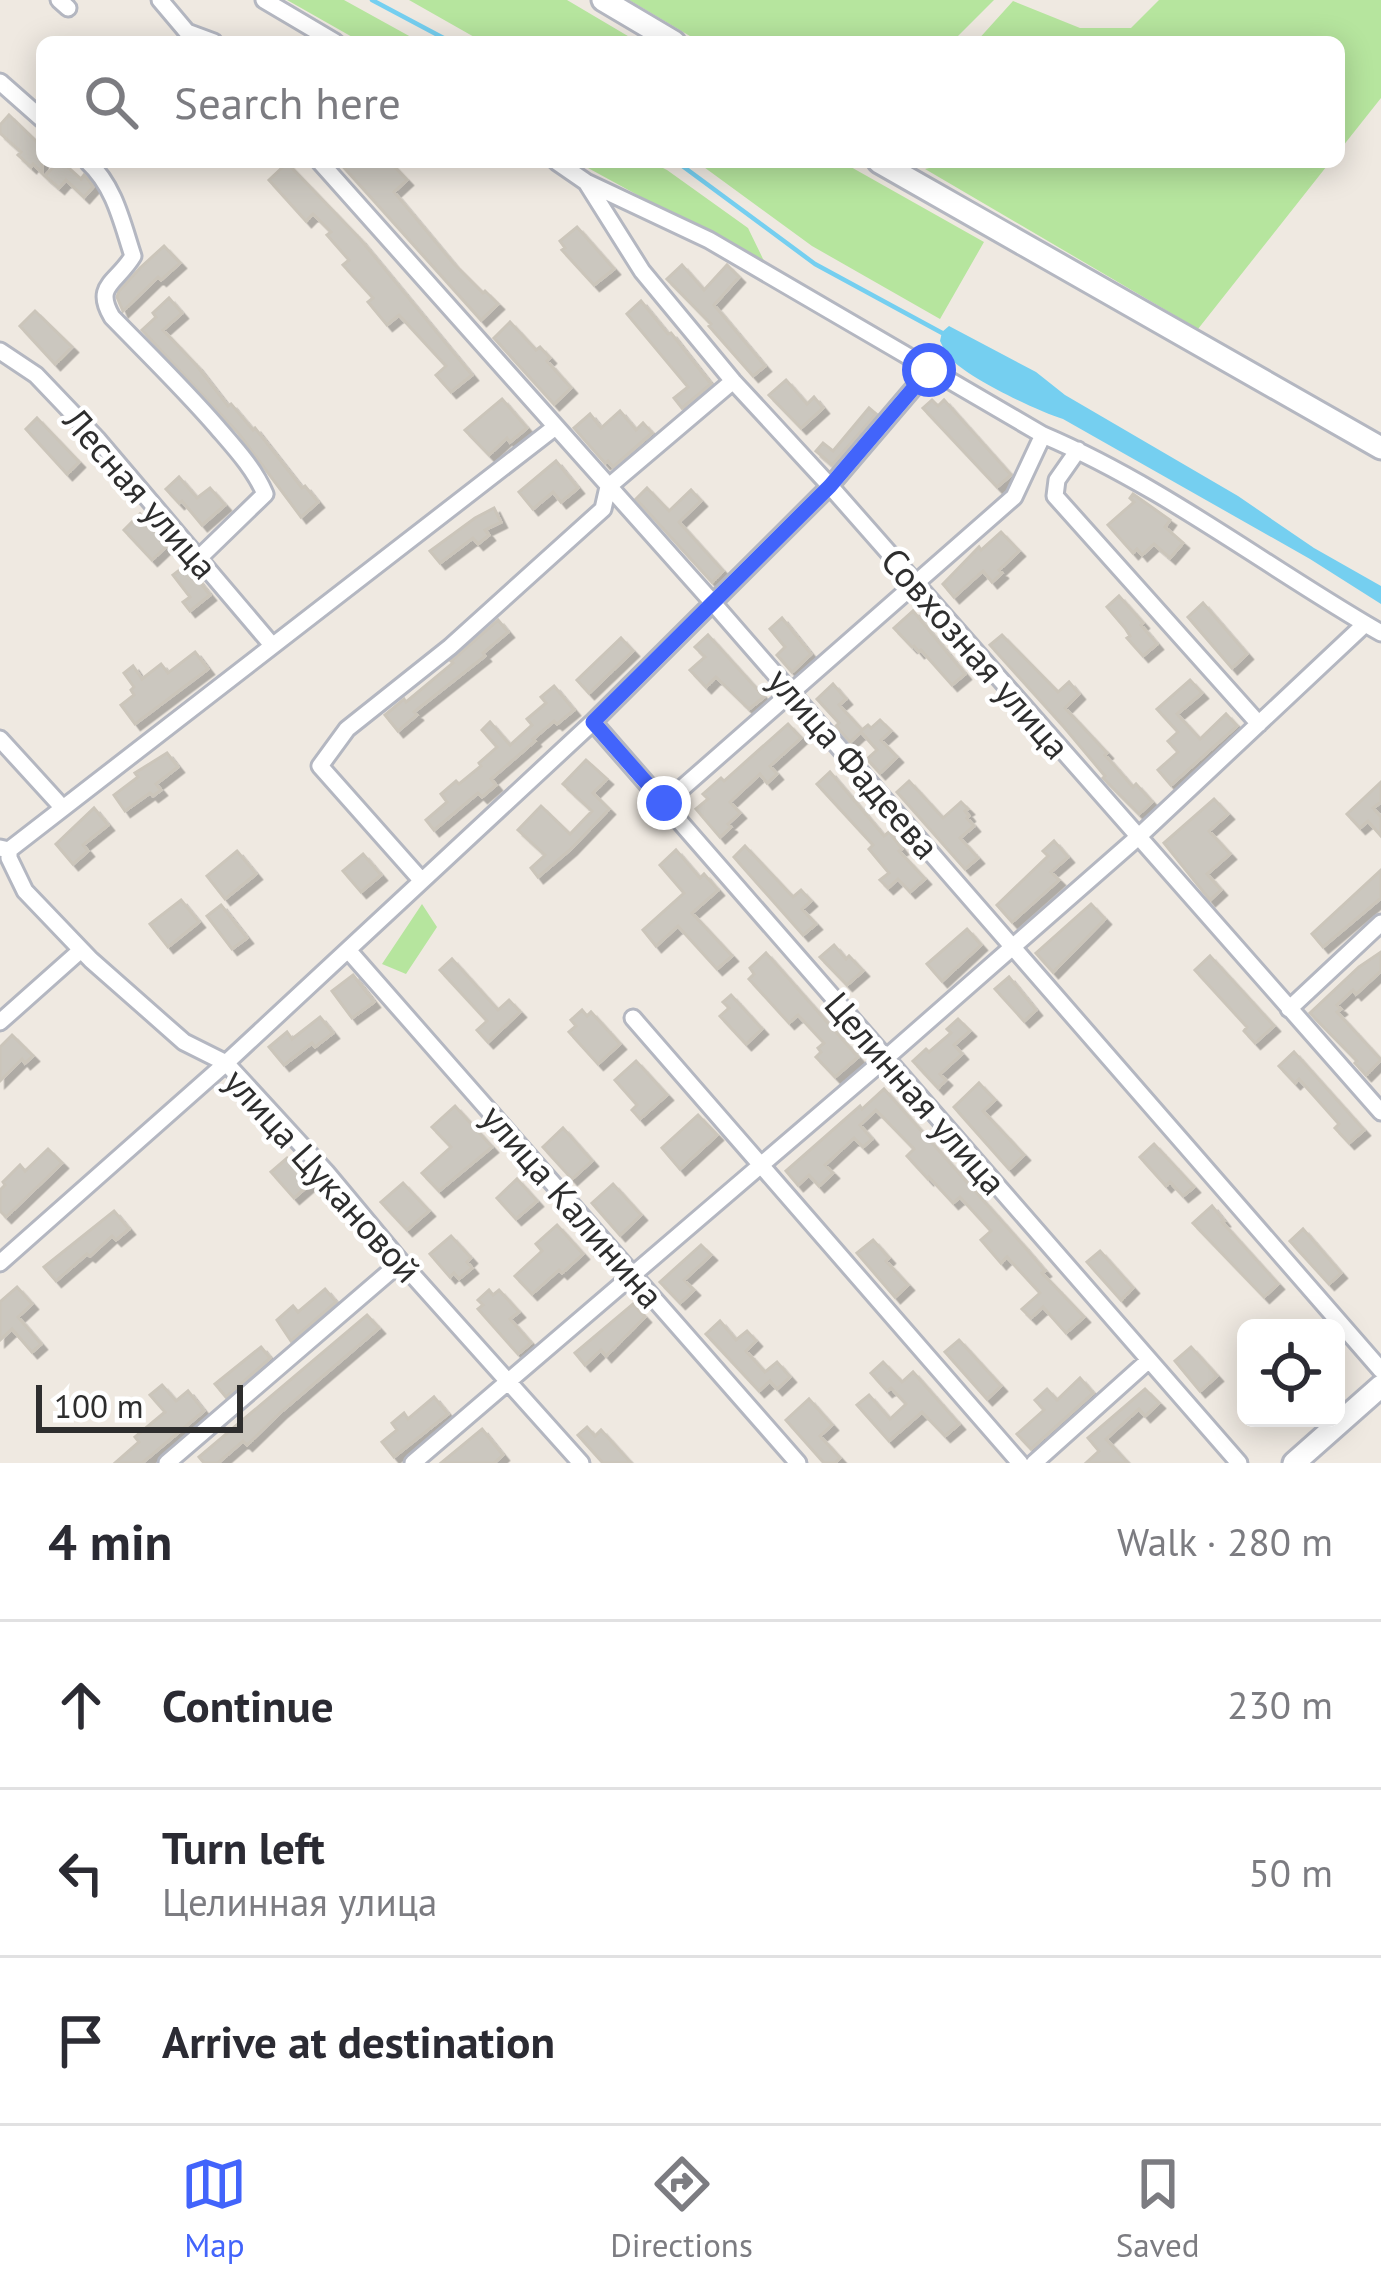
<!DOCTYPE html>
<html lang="en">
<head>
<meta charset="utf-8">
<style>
  :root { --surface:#fff; --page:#f7f7f7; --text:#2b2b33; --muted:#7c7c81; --line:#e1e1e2; --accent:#4264fb }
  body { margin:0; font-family:"PT Sans",sans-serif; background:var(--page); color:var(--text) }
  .controls { position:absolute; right:36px; bottom:36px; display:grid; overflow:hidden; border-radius:18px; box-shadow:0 6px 30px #0003 }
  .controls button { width:108px; height:108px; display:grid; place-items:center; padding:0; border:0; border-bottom:3px solid var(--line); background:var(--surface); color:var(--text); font:60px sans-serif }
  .scale { position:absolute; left:36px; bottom:30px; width:207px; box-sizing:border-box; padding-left:12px; border:6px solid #2e2e2e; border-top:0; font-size:33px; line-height:42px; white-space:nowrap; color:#2e2e2e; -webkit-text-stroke:9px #fff; paint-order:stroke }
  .stop { position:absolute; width:36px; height:36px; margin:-27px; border:9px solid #4264fb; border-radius:50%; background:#fff }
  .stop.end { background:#4264fb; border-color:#fff; box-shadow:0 3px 12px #0008 }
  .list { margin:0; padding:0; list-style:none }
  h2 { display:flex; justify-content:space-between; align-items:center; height:156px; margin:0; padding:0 48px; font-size:51px }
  h2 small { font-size:39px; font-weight:400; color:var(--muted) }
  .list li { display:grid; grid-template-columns:78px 1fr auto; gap:36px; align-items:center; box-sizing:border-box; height:168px; padding:0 48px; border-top:3px solid var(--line) }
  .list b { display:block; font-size:45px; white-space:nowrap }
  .list p { margin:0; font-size:39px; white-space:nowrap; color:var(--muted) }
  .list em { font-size:39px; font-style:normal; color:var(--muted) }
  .icon { flex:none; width:66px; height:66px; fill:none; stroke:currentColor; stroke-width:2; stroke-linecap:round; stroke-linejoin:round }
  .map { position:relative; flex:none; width:1381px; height:1463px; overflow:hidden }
  .search { position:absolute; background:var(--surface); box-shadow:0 6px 30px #0003; left:36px; right:36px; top:36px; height:132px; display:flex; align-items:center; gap:30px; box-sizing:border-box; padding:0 42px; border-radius:18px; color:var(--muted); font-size:45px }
  .sheet { height:660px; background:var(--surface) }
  nav { display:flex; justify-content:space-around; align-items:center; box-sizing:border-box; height:168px; border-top:3px solid var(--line); background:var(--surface); font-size:33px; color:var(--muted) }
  nav a { display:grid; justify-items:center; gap:6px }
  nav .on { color:var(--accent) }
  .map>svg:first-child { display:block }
</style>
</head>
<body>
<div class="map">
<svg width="1381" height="1463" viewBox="0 0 1381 1463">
  <defs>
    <filter id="shadow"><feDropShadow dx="5.5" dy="5.5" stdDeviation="0" flood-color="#0004"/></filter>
  </defs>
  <rect width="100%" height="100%" fill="#efe9e1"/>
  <path fill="#b6e59e" d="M287 0H344L420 42H361Z
    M409 0H567L638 42H483Z
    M629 0H994L952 42H700Z
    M1159 0H1381V98L1339 151V42H976L1013 1 1080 28H1131Z
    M577 162H651L667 170 748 228 766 265Z
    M697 162H842L984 242 940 319 812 246Z
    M955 162H1330L1198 329 925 169Z
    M422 904 437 927 406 974 382 964Z"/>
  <path fill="#75cff0" d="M949 326 1036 372 1065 395 1238 496 1314 548 1381 586V604L1310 559 1063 419C1037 411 968 378 950 358 946 353 943 347 940 341L942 332Z"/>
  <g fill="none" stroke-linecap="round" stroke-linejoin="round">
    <path stroke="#75cff0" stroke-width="4.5" d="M372 0 451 42
      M677 162 815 264 944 334"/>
  </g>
  <path fill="#cbc7bf" stroke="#cbc5ba" stroke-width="3" filter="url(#shadow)" d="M9 115 42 147V173L33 164 31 167 18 155 21 152 0 133V125Z
    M58 162H62L81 179 84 175 88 179 93 187 84 197 66 180 59 188 45 176Z
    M339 162H390L407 180 394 192 453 263 483 293 485 291 498 304 481 320Z
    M287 163 360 239 472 375 451 392 436 375 446 366 399 315 387 325 368 302 373 298 343 265 349 260 327 235 331 232 313 214 306 221 269 180Z
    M577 227 614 269 594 285 562 250 565 248 560 241Z
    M164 246 180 263 161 280 158 277 123 311 117 297 119 291 140 268Z
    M682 265 704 290 727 265 739 277 714 305 765 366 753 376 709 326 711 324 667 279Z
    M169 298 182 313 163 330 197 366 228 406 231 404 253 430 255 428 302 488 305 486 318 502 301 517 239 434 142 330 156 317 153 313Z
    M641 301 668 334 671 333 711 384 682 408 674 398 688 387 627 314Z
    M35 311 72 347 55 364 20 326Z
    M510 322 536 350 540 347 550 358 547 361 571 388 554 404 494 338Z
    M786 380 807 404 814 397 823 408 801 428 769 395Z
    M502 399 527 428 510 442 507 438 489 455 465 430Z
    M932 400 938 406 944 400 1011 475 997 487 923 408Z
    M869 408 876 414 832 465 816 451 823 443 833 451Z
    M620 411 636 430 643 423 652 433 613 467 608 461 605 463 574 428 590 414 601 428Z
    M37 418 79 462 67 474 26 429Z
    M556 461 578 488 561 502 553 492 533 509 519 492Z
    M179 477 197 498 210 488 225 505 202 525 182 501 179 503 166 489Z
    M647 488 669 511 691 490 701 501 679 522 723 571 712 582 636 499Z
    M1133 494 1170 520 1165 527 1183 543 1170 558 1154 544 1142 555 1137 549 1133 553 1108 525 1134 502 1130 498Z
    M494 508 501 522 485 530 489 535 478 544 473 538 440 563 430 551 475 518Z
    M140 514 168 545 152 560 124 530Z
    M1001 532 1019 551 999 570 1002 573 992 582 983 571 954 597 943 584 979 547 981 550Z
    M186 565 210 595 190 611 183 602 190 597 173 575Z
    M1119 596 1143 623 1141 625 1157 644 1143 656 1127 638 1130 636 1125 628 1107 607Z
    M1203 603 1247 654 1232 668 1188 617Z
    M913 611 965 674 952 685 921 650 919 652 914 646 912 647 894 628Z
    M782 618 811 654 792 672 777 655 785 647 770 629Z
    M498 620 508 632 483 653 485 656 414 712 417 715 398 731 385 715 404 699 406 702 453 663 451 661Z
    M708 635 764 697 749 709 716 677 706 687 690 670 705 657 695 647Z
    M1002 635 1058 692 1069 682 1079 694 1065 708 1107 753 1105 755 1133 787 1136 784 1152 802 1139 814 1103 778 1105 776 1064 727 990 645Z
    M621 638 633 651 589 693 577 680Z
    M195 652 208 669 135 724 121 705 134 695 131 690 134 687 124 673 133 666 142 679 161 664 168 673Z
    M1190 680 1202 693 1177 714 1200 739 1226 714 1237 726 1171 785 1158 770 1178 752 1168 741 1178 732 1157 709Z
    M833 684 846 699 839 705 862 730 868 725 871 728 880 720 891 731 881 740 897 757 880 773 867 759 877 750 861 732 850 742 836 726 839 723 817 699Z
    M554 686 574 710 557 724 554 721 533 739 535 741 491 779 496 785 482 797 478 793 434 830 426 820 447 802 441 794 456 781 459 784 481 766 479 763 497 747 482 730 490 722 510 745 532 725 527 719 546 703 541 697Z
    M788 724 801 738 770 766 777 774 767 783 760 774 730 802 740 813 728 824 731 827 720 837 696 809 708 799 703 794 721 778 724 781Z
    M167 753 178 767 156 784 161 790 153 796 150 793 125 811 114 795 138 777 135 773Z
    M586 760 607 779 593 793 609 809 571 849 538 877 531 868 545 855 518 830 541 806 570 834 592 811 563 784Z
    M830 772 884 836 889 832 902 849 899 851 925 879 910 892 898 879 888 888 880 880 889 873 869 849 873 845 817 784Z
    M909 781 943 818 961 802 968 809 965 811 969 816 967 818 974 826 960 838 978 858 965 869 897 792Z
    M1381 782V802L1373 808 1381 817V836L1368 821 1360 828 1347 814Z
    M1214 799 1228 814 1209 831 1230 854 1207 874 1221 890 1210 900 1164 843Z
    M94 808 108 825 83 845 88 851 73 864 56 844Z
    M1054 841 1068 857 1051 872 1059 880 1012 922 997 905 1048 856 1043 851Z
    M745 846 793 897 801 890 811 901 802 909 816 924 803 935 734 857Z
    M676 850 700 878 704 874 718 890 692 913 732 956 717 969 678 926 656 946 643 930 684 893 660 865Z
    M237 851 256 874 225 899 207 876Z
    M363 854 381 875 361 892 343 871Z
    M1381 870V898L1323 947 1312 934Z
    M181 900 199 922 168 947 150 924Z
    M1091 904 1105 919 1053 972 1036 953Z
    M221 905 247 938 232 949 207 916Z
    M967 929 981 945 942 981 927 964Z
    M834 945 846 959 849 956 863 971 847 985 820 957Z
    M1381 952V971L1356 994 1353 990 1337 1005 1341 1009 1337 1012 1381 1060 1366 1075 1355 1063 1357 1061 1310 1013 1359 967Z
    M766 953 858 1057 835 1077 816 1057 821 1052 818 1048 824 1043 798 1015 789 1023 749 979 754 974 750 968Z
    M1210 956 1274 1026 1255 1043 1244 1031 1247 1027 1195 970Z
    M452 959 498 1010 509 1000 520 1012 488 1042 477 1030 487 1021 440 970Z
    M353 975 374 1002 352 1018 332 991Z
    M1009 977 1036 1010 1024 1021 995 989Z
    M731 995 762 1029 746 1044 720 1016 729 1008 723 1002Z
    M582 1010 587 1016 591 1012 620 1044 598 1064 569 1032 576 1026 571 1020Z
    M320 1017 333 1033 315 1047 312 1043 284 1065 269 1047 287 1032 292 1039Z
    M958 1019 970 1031 954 1045 962 1054 940 1074 946 1080 938 1088 913 1061 926 1049 929 1052 951 1033 947 1029Z
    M12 1035 33 1056 25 1063 22 1059 0 1081V1047Z
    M1294 1052 1364 1130 1349 1143 1335 1128 1339 1124 1299 1079 1295 1083 1279 1066Z
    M636 1061 667 1095 640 1119 632 1110 637 1105 615 1080Z
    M979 1083 995 1100 983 1111 1024 1155 1009 1169 954 1107Z
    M884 1089 1022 1244 1045 1271 1042 1273 1084 1317 1066 1333 1043 1307 1031 1318 1022 1309 1040 1293 1007 1257 1001 1263 981 1240 991 1231 960 1197 953 1203 929 1177 928 1179 907 1156 914 1149 876 1110 860 1125 872 1139 863 1147 854 1138 825 1165 833 1173 819 1186 809 1175 798 1185 786 1171 860 1106 862 1109Z
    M455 1106 492 1147 439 1191 422 1173 451 1147 432 1127Z
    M698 1115 717 1135 680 1169 662 1148Z
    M563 1128 592 1161 572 1179 543 1147Z
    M1154 1144 1194 1187 1183 1196 1170 1182 1166 1186 1140 1157Z
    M48 1149 62 1163 6 1217 0 1211V1190L5 1185 3 1182 20 1165 25 1171Z
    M287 1158 310 1184 294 1198 271 1172Z
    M517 1179 537 1201 516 1219 497 1198Z
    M403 1183 429 1211 407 1230 381 1202Z
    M613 1184 641 1215 620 1235 592 1203Z
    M1212 1206 1224 1221 1222 1222 1278 1284 1264 1297 1193 1223Z
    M114 1211 129 1229 116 1240 112 1236 90 1256 87 1254 56 1281 44 1267Z
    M557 1225 583 1254 562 1273 559 1270 532 1294 515 1276 542 1251 536 1244Z
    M1303 1229 1341 1273 1329 1284 1290 1241Z
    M451 1236 471 1258 467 1262 472 1268 459 1279 454 1273 450 1277 430 1254Z
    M873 1240 889 1258 886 1261 908 1285 895 1297 857 1253Z
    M701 1245 711 1255 684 1280 694 1290 680 1303 660 1282Z
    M1100 1251 1133 1288 1121 1300 1087 1262Z
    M17 1287 32 1304 18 1317 41 1344 32 1352 12 1329 0 1340V1302Z
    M325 1289 336 1302 291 1341 277 1320 293 1306 298 1312Z
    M489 1290 493 1295 499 1290 519 1312 510 1319 531 1343 518 1354 478 1309 483 1305 478 1300Z
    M633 1304 645 1317 606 1356 601 1350 585 1365 575 1353Z
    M367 1315 379 1328 282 1411 247 1445 243 1441 218 1463H204L199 1457Z
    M720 1321 736 1340 747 1331 756 1341 746 1351 765 1372 777 1362 790 1377 777 1389 770 1381 759 1391 706 1334Z
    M959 1340 1001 1386 987 1399 945 1352Z
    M261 1347 270 1358 226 1397 215 1384Z
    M1191 1347 1217 1376 1200 1391 1175 1361Z
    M883 1362 902 1382 913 1372 959 1424 945 1436 922 1412 889 1441 857 1405 869 1395 890 1419 906 1404 891 1388 887 1391 871 1373Z
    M1080 1378 1093 1393 1031 1449 1017 1434 1044 1410 1035 1400 1047 1389 1057 1400Z
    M162 1385 176 1401 188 1391 204 1411 142 1463H115L139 1442 135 1437 165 1412 150 1395Z
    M1145 1389 1159 1403 1145 1416 1139 1409 1106 1439 1128 1463H1086L1099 1451 1088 1438Z
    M434 1397 448 1414 394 1457 382 1442 397 1430 392 1423 404 1413 408 1419Z
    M809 1399 832 1425 820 1436 840 1458 835 1463H824L786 1420Z
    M587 1427 595 1436 601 1430 631 1463H603L578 1435Z
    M482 1429 503 1455 494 1463H441Z"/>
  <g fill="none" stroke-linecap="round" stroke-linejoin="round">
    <defs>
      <path id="street" d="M59 0 68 8
        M160 0 187 32 214 42
        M264 0 335 42
        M0 82 42 119
        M88 162C115 187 122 223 133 256 117 283 93 285 112 317 147 353 183 388 216 426 234 447 254 468 265 494L199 558
        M320 162 714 604 1381 1370
        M557 162 586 182 709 240 1043 435C1163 486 1268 568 1381 633
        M586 182 642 271 733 381 830 486 1381 1112
        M0 351 36 375 98 440 272 645
        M1078 450 1057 480 1055 496 1259 724
        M593 722 1239 1463
        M0 739 62 807
        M664 804 1014 497 1043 435
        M0 848 9 850 554 428
        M9 850V858L25 891 91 960 184 1042 226 1063 326 1172 401 1262 581 1463
        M422 881 320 766 347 729 450 647 603 509 608 487 733 381
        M348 950 798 1463
        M1289 1009 1381 923
        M633 1018 1020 1463
        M0 1022 81 950
        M0 1263 226 1063 593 722 830 486 929 370
        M167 1463 401 1262
        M413 1463 886 1058 1137 838 1365 624
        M1034 1463 1149 1360"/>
      <path id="secondary" d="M603 0 674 42
        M879 162 1381 448
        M1294 1463 1381 1386"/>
    </defs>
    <use href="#street" stroke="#b4b7c1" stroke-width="21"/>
    <use href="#secondary" stroke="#b4b7c1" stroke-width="27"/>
    <use href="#street" stroke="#fff" stroke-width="15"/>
    <use href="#secondary" stroke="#fff" stroke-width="21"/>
  </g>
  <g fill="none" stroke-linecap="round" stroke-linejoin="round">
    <path stroke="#4264fb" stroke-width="15" d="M664 803 593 722 830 486 929 370"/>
  </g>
  <g text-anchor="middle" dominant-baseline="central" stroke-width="9" stroke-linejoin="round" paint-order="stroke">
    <g font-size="36" fill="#2e2e2e" stroke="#fff">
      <text transform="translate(141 493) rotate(49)">Лесная улица</text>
      <text transform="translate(976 653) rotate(49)">Совхозная улица</text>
      <text transform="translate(854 763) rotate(49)">улица Фадеева</text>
      <text transform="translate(916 1093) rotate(49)">Целинная улица</text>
      <text transform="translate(323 1175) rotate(48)">улица Цукановой</text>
      <text transform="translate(573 1206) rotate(49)">улица Калинина</text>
    </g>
  </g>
</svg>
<div class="controls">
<button><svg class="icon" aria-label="locate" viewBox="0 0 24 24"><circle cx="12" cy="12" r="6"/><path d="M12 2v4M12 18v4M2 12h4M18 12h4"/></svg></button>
</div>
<div class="scale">100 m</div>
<div class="stop" style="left:929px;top:370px"></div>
<div class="stop end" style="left:664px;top:803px"></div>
<div class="search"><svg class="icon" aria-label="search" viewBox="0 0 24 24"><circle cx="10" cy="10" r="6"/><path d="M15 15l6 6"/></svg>Search here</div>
</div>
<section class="sheet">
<h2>4 min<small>Walk · 280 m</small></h2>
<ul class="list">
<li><svg class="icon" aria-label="ahead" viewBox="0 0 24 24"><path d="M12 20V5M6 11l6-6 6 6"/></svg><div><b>Continue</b></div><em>230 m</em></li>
<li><svg class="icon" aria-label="left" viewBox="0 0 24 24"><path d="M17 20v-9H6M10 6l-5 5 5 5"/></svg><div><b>Turn left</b><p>Целинная улица</p></div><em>50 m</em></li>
<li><svg class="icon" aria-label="arrive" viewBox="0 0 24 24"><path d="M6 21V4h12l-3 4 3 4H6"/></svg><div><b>Arrive at destination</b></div></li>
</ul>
</section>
<nav>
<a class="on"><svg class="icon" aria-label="map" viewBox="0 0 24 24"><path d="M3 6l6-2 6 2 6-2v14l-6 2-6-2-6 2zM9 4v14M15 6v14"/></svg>Map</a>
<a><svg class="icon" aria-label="directions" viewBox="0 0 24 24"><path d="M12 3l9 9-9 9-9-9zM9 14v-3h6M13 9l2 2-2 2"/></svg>Directions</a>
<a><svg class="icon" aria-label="saved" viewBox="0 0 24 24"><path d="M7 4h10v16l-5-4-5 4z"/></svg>Saved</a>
</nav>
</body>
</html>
